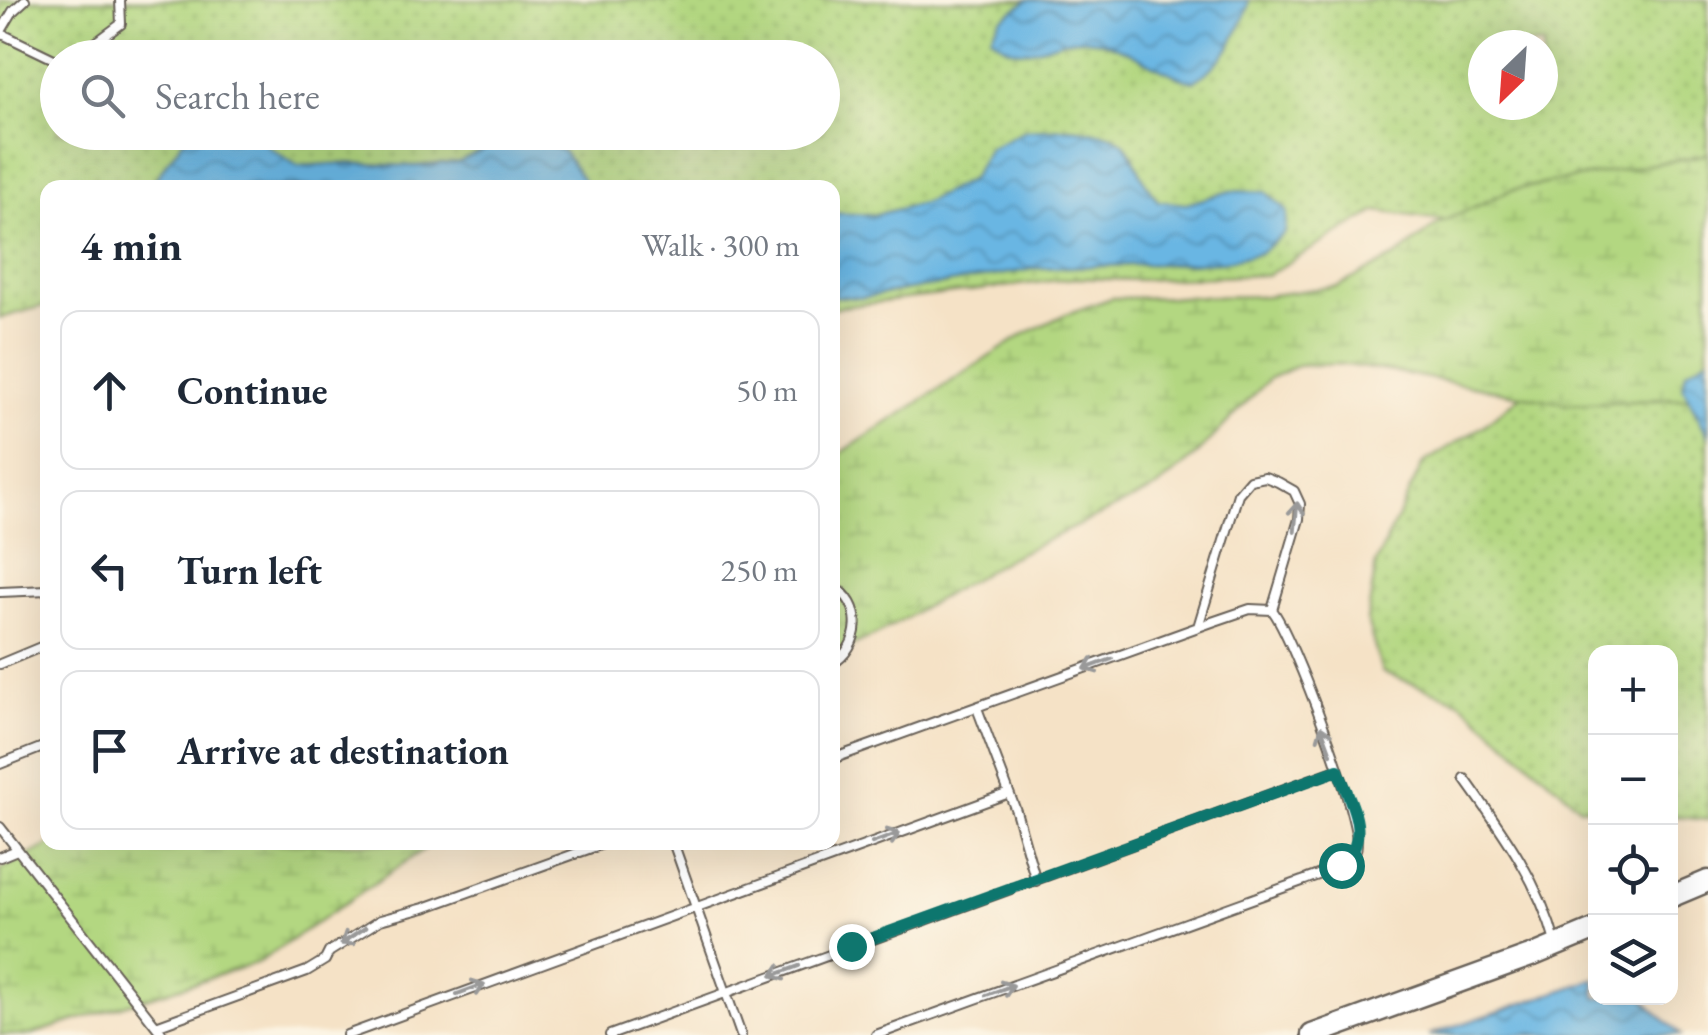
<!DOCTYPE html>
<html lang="en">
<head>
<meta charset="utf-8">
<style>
  :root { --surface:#fff; --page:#f2f2f3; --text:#1f2937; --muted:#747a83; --line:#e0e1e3 }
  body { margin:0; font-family:"EB Garamond",serif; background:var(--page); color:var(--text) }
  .controls { position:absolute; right:30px; bottom:30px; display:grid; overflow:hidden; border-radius:20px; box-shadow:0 10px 40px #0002 }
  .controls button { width:90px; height:90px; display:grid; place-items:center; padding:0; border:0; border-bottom:2px solid var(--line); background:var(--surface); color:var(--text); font:50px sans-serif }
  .compass { position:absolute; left:1468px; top:30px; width:90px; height:90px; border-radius:50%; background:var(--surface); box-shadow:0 10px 40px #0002; rotate:205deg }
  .stop { position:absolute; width:30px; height:30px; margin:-22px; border:8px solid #0f766e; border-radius:50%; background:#fff }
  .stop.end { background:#0f766e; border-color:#fff; box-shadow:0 2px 10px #0008 }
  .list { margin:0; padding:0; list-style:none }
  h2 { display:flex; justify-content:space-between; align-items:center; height:130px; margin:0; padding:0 40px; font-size:42px }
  h2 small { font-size:32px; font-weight:400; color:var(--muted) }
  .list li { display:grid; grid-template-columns:65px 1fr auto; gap:30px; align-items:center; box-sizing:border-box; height:160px; margin:0 20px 20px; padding:0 20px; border:2px solid var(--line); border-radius:20px }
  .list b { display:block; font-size:38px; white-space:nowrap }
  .list em { font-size:32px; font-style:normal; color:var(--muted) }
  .icon { flex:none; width:55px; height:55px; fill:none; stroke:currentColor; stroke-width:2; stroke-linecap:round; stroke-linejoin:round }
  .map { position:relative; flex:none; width:1708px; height:1035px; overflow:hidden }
  .search { position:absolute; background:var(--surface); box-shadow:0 10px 40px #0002; left:40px; top:40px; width:800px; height:110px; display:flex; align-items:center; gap:25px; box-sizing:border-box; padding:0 35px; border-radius:55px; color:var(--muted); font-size:38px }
  .panel { position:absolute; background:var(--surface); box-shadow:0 10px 40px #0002; left:40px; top:180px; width:800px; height:670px; border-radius:20px }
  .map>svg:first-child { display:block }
</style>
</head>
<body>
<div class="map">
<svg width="1708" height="1035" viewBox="0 0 1708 1035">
  <defs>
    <pattern id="grass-dots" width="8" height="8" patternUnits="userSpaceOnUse" patternTransform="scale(2.5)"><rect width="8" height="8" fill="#b3d781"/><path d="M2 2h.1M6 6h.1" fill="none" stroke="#99b86f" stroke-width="1.8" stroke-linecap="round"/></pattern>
    <pattern id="wetland-marsh" width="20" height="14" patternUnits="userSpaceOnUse" patternTransform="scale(2.5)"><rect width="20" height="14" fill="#b3d781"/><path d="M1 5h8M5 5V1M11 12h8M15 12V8" fill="none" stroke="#99b86f"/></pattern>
    <pattern id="water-waves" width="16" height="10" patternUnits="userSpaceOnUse" patternTransform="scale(2.5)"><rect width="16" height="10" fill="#69b6e3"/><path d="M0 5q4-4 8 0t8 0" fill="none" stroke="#5693b7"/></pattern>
  </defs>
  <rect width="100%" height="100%" fill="#fcf5e5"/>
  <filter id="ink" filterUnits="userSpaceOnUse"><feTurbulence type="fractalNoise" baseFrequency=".01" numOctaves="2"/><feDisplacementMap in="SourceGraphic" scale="20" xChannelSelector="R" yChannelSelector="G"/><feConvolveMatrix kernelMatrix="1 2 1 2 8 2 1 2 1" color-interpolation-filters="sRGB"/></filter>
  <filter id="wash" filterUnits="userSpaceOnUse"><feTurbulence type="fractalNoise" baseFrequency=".0048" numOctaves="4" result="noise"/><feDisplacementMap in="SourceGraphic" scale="40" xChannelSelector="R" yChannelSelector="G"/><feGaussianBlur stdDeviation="2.25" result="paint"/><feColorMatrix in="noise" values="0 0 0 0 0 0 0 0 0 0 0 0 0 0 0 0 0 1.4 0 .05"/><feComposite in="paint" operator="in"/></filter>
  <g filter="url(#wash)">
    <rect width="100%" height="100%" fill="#f5e2c6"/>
    <path fill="url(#grass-dots)" stroke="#687a4e" stroke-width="2.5" fill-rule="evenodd" d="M0 0H1708V820L1671 816 1670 652H1596L1595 809 1580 807 1460 701 1382 672 1367 621 1376 563 1423 463 1483 426 1573 354 1513 230 1377 211 1267 275 1137 280 1075 278 833 308 832 188H48L47 305 0 318ZM1483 45H1543V105H1483ZM58 58H822V132H58Z"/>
    <path fill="url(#wetland-marsh)" stroke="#687a4e" stroke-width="2.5" d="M1708 154V394L1697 398 1569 404 1401 373 1339 364 1297 366 1270 378 1197 454 1157 488 1011 557 874 636 833 653 832 459 1024 334 1066 314 1112 298 1265 296 1338 286 1397 256 1437 224 1511 190Z
      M53 843H433L259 962 30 1035H0V870Z"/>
    <path fill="url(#water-waves)" stroke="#426980" stroke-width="2.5" d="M1028 0H1248V7C1235 40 1225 63 1194 81 1155 73 1127 42 1085 39 1046 37 1026 69 991 36L1001 19Z
      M1068 128C1146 134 1120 152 1158 201L1186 204 1230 191 1266 192 1287 211 1285 233 1260 253 1221 262 1040 268 860 298 833 296V213L874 215 923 203 971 179 989 148 1025 130Z
      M188 133H261L269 147 298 166 344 163 415 166 459 162 502 140 533 137 563 151 588 187H150Z
      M1708 358V436L1683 387 1686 371Z
      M1595 979 1596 998H1642L1681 1035H1429Z"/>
  </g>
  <g filter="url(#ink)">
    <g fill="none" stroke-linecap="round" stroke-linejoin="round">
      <defs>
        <path id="lane" d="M0 33 58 61
          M0 33 13 11 25 0
          M75 58 121 24 120 0
          M832 586C866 602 861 648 832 664
          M0 592 48 590
          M1198 627 1238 494 1250 480 1265 477 1278 482 1294 491 1300 504 1299 519 1272 610
          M0 664 48 644
          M977 708 1016 811 1036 881
          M832 759 1212 622 1250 609 1272 610C1291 631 1366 830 1356 850 1347 867 1319 874 1302 881L876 1035
          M0 764 48 745
          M1465 779C1503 832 1539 881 1556 945
          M0 827 163 1035
          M673 842 741 1035
          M0 857 17 850
          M156 1026 307 971 325 960 329 952 380 920 424 908 608 842
          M347 1035 1009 793
          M610 1035 1337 770"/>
        <path id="secondary" d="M1670 897 1708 881
          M1312 1035 1536 954 1596 929"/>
      </defs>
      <use href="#lane" stroke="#686158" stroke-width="12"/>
      <use href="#secondary" stroke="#686158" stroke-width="25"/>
      <use href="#lane" stroke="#fff" stroke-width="8"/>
      <use href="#secondary" stroke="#fff" stroke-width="20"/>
    </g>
    <defs><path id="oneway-shaft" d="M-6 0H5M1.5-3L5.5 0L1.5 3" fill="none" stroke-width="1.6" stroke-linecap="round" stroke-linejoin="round" transform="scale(2.5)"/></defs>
    <g stroke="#999">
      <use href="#oneway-shaft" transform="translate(1296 517) rotate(-85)"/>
      <use href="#oneway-shaft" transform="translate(1098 664) rotate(160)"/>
      <use href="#oneway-shaft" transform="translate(1326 740) rotate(-110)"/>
      <use href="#oneway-shaft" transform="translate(886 838) rotate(-20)"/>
      <use href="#oneway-shaft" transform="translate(353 936) rotate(146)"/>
      <use href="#oneway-shaft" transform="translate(785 971) rotate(160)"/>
      <use href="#oneway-shaft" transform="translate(471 989) rotate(-20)"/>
      <use href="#oneway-shaft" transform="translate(1000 990) rotate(-20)"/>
    </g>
  </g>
  <g fill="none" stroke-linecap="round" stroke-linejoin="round" filter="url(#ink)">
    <path stroke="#0f766e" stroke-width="12" d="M851 946 1338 770C1351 805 1373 836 1341 865"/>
  </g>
</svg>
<div class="controls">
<button>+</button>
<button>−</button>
<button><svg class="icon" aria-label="locate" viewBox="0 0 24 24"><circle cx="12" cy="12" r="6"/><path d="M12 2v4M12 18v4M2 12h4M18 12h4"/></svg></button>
<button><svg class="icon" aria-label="layers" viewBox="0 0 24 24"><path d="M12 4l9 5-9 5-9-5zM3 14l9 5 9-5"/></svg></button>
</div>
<svg class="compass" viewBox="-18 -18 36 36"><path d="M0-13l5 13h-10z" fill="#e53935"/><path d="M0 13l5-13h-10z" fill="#747a83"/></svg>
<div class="stop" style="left:1341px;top:865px"></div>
<div class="stop end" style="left:851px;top:946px"></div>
<div class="search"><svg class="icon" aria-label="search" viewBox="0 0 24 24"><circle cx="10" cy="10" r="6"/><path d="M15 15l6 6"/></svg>Search here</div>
<section class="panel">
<h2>4 min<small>Walk · 300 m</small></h2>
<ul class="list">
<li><svg class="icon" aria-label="ahead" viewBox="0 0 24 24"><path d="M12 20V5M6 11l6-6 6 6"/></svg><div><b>Continue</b></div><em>50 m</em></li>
<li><svg class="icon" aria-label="left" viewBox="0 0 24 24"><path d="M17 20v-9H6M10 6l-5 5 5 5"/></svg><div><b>Turn left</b></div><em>250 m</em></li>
<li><svg class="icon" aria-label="arrive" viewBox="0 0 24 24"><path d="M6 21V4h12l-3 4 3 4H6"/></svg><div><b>Arrive at destination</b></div></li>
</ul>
</section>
</div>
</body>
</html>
